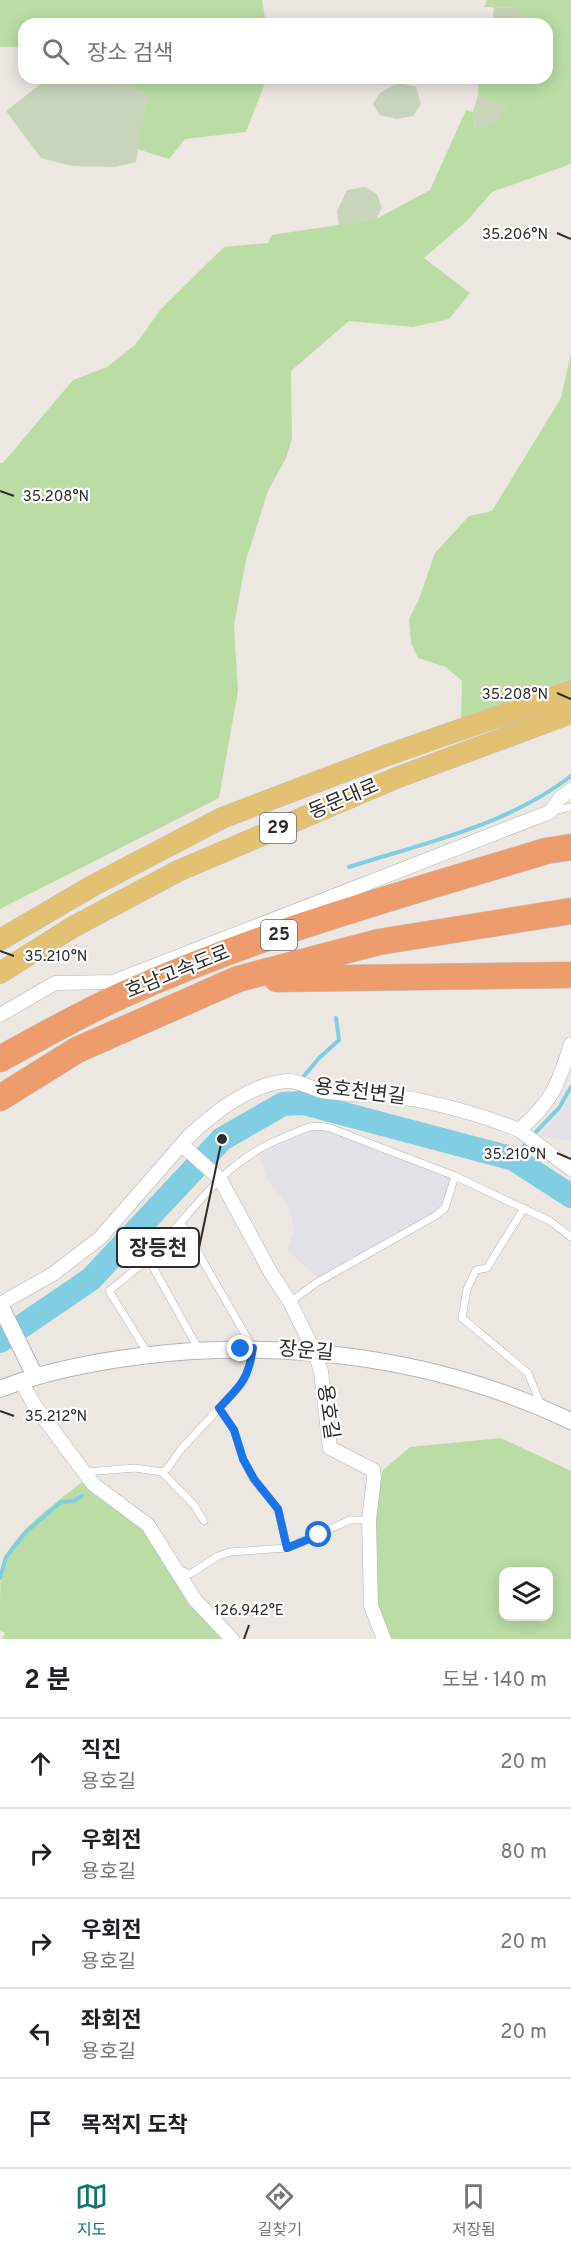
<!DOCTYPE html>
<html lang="ko">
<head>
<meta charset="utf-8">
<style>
  :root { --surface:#fff; --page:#f2f2f2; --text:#202124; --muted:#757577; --line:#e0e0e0; --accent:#0f766e }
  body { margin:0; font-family:Overpass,"Noto Sans KR",sans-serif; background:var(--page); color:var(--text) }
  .controls { position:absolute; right:18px; bottom:18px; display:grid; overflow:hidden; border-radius:12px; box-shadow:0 3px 15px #0003 }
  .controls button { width:54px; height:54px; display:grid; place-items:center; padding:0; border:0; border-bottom:2px solid var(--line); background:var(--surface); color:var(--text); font:30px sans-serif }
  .stop { position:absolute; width:18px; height:18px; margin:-14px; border:4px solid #1a73e8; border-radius:50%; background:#fff }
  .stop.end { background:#1a73e8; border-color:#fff; box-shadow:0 2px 6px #0008 }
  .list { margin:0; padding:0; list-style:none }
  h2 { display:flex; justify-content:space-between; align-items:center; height:78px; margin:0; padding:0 24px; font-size:26px }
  h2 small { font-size:20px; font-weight:400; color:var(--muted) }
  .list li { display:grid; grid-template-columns:39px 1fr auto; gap:18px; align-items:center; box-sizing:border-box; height:90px; padding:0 24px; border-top:2px solid var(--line) }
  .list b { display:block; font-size:22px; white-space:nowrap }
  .list p { margin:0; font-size:20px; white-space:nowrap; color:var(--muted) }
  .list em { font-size:20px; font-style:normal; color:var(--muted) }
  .icon { flex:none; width:33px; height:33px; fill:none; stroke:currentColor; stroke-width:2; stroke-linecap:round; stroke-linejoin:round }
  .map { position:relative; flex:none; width:571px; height:1639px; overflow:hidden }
  .search { position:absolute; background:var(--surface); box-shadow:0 3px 15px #0003; left:18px; right:18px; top:18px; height:66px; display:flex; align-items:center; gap:15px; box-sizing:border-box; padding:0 21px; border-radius:18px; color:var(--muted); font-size:22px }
  .sheet { height:528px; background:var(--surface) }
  nav { display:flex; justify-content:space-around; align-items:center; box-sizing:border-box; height:84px; border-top:2px solid var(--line); background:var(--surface); font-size:16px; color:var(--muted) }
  nav a { display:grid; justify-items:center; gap:3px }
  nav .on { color:var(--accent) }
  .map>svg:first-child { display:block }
</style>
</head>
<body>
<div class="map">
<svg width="571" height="1639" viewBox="0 0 571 1639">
  <rect width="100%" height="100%" fill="#ede7e2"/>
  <path fill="#e2e1e7" d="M571 1095V1141L538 1136 562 1111Z
    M318 1129 328 1131 449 1178 451 1182 444 1204 434 1214 317 1277 288 1251 294 1230 289 1207 267 1179 260 1155 309 1131Z"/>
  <path fill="#bbdda5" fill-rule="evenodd" d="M0 0H262L266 24H24V47H0Z
    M487 0H571V164L492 192 467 221 424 258 470 293 449 319 413 327 349 321 291 371 292 439 286 458 268 491 246 560 234 625 238 691 219 798 0 909V463H3L73 380 107 367 135 345 161 309 224 247 268 243 272 235 376 219 430 190 466 110 473 112 475 128 507 106 478 95 479 78H547V24H529L515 8 484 7Z
    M109 78H267L246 132 185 139 169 159 137 149 144 111 150 96Z
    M571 353V679L461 720 462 681 446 667 418 658 411 643 409 619 419 599 435 553 469 516 492 511 561 398Z
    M501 1438 571 1471V1639H390L374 1605V1521L382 1471 410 1447ZM504 1572H548V1616H504Z
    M82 1482 93 1494 145 1529 224 1635 221 1639H2L5 1633 0 1630C0 1611 0 1588 1 1569 8 1535 56 1503 82 1482Z"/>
  <path fill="#c9d5bb" d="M494 7 516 8 529 24H492Z
    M48 78H109L151 96 144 111 136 162 115 167 72 166 41 158 6 111Z
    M397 83 416 87 421 104 413 116 397 119 380 115 373 104 380 93Z
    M478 95 508 106 494 125 475 129 473 112Z
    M365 187 377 194 382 208 376 219 339 225 337 211 347 190Z"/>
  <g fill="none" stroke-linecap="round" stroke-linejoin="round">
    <path stroke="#81cee2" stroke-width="4" d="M349 867C424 843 508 825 571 776
      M304 1076 319 1058 339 1040 336 1018
      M299 1090 303 1103
      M534 1134 559 1108 571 1087
      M514 1159 528 1141
      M0 1578 6 1557 26 1532 61 1502 74 1501 82 1496"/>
    <path stroke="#81cee2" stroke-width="24" d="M0 1341 91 1279 222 1139 283 1104 303 1103 514 1159 571 1196"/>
    <defs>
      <path id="service" d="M553 811 571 807
        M524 1208 487 1268 476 1270 467 1289 462 1318 528 1373 541 1405
        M148 1258 199 1350
        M290 1302 316 1283 435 1216 445 1208 455 1176
        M149 1355 109 1291C122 1280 136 1270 148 1258 196 1211 219 1162 287 1136 304 1129 312 1123 330 1128L455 1176 550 1221 571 1237
        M219 1408 234 1430 243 1459 253 1479 278 1509 287 1548
        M86 1472 135 1468 162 1472 167 1469 182 1448 240 1386 249 1371 253 1348 181 1223
        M162 1472 194 1505 204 1521
        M178 1569 190 1574 218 1556 230 1552 287 1548 350 1520H369"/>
      <path id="minor" d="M0 1015 55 983 113 982 550 812 560 798 571 790
        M571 1044C558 1085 552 1102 519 1130L571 1169
        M182 1145 220 1179 271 1273 290 1302 315 1353 321 1371 330 1448 373 1470 374 1478 369 1520 371 1606 384 1639
        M0 1304 53 1274 100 1238 189 1136C215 1112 250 1084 287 1081 299 1080 311 1089 322 1091 354 1096 387 1094 418 1100 452 1107 487 1117 519 1130
        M21 1381 35 1406 93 1484 148 1525 195 1600 232 1639"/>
      <path id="tertiary" d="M0 1305 35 1376
        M0 1389C45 1371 93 1362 141 1356 287 1338 438 1358 571 1421"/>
      <path id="primary" d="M0 940 94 885 222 818 385 756 571 691
        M0 973 73 927 178 871 396 778 571 713"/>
      <path id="motorway" d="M277 979 571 975
        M0 1059C41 1037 82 1013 125 994 260 933 405 894 546 851L571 847
        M0 1098 77 1050 238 979 379 942 571 911"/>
    </defs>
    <use href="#service" stroke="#b2b4bc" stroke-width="8"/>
    <use href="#minor" stroke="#b2b4bc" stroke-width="15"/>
    <use href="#tertiary" stroke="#b2b4bc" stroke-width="18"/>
    <use href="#primary" stroke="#c4c4c4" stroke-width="22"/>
    <use href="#motorway" stroke="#c4c4c4" stroke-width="27"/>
    <use href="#service" stroke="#fff" stroke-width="7"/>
    <use href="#minor" stroke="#fff" stroke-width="14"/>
    <use href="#tertiary" stroke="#fff" stroke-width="16"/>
    <use href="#primary" stroke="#e2c172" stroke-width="21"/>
    <use href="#motorway" stroke="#ed9d6d" stroke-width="26"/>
  </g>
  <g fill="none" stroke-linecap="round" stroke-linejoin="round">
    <path stroke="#1a73e8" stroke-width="8" d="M241 1349 253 1348C248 1380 241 1385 219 1408L234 1430 243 1459 254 1479 278 1509 287 1548 319 1535"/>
  </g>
  <path fill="none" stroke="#2d2d2d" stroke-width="2" d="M557 233 571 239M0 491 14 496M557 693 571 699M0 951 14 956M557 1153 571 1159M0 1411 14 1416M244 1639 249 1625"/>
  <g text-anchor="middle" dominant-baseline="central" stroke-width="4.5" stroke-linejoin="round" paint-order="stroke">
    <g fill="#fff" stroke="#6c6c6c" stroke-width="1.5">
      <rect x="260" y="813" width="36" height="30" rx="4.5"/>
      <rect x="261" y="920" width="36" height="30" rx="4.5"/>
    </g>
    <g font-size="18" font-weight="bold" fill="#2d2d2d">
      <text x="278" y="828">29</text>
      <text x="279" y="935">25</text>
    </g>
    <g font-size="20" fill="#2d2d2d" stroke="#fff">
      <text transform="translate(344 800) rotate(-23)">동문대로</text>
      <text transform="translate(178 973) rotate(-22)">호남고속도로</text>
      <text transform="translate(360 1093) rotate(7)">용호천변길</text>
      <text transform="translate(306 1352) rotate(5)">장운길</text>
      <text transform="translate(327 1412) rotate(82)">용호길</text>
    </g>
  </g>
  <g font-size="15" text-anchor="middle" fill="#2d2d2d" stroke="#fff" stroke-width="4.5" stroke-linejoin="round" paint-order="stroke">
    <text x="515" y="239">35.206°N</text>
    <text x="56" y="501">35.208°N</text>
    <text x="515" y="699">35.208°N</text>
    <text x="56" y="961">35.210°N</text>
    <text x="515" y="1159">35.210°N</text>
    <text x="56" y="1421">35.212°N</text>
    <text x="249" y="1615">126.942°E</text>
  </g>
  <path fill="none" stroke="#2d2d2d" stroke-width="2" d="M222 1139L199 1248"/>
  <circle fill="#2d2d2d" stroke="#fff" stroke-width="2" cx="222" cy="1139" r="6"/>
  <rect fill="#fff" stroke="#2d2d2d" stroke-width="2" x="117" y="1228" width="82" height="39" rx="6"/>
  <g font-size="21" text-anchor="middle" font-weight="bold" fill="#2d2d2d">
    <text x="158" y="1255">장등천</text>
  </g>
</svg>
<div class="controls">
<button><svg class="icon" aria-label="layers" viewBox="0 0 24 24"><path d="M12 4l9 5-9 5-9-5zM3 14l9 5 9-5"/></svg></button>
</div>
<div class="stop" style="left:319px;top:1535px"></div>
<div class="stop end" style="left:241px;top:1349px"></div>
<div class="search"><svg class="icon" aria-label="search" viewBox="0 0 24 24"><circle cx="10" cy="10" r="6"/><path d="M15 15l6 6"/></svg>장소 검색</div>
</div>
<section class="sheet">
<h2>2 분<small>도보 · 140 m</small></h2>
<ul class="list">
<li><svg class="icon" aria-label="ahead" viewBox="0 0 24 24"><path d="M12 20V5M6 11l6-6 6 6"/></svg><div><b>직진</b><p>용호길</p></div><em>20 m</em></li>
<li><svg class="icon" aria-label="right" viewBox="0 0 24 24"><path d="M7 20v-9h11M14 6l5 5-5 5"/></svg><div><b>우회전</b><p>용호길</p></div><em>80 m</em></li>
<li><svg class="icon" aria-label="right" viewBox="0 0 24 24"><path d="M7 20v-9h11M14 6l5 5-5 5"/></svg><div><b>우회전</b><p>용호길</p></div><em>20 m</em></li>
<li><svg class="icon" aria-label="left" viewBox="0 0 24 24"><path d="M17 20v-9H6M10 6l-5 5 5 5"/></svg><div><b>좌회전</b><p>용호길</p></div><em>20 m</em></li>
<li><svg class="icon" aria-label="arrive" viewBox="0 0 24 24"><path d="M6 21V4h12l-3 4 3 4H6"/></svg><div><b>목적지 도착</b></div></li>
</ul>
</section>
<nav>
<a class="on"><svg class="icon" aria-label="map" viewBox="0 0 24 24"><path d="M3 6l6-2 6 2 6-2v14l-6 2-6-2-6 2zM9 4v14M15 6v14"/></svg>지도</a>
<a><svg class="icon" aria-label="directions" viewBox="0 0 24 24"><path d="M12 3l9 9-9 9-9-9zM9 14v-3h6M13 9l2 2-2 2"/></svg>길찾기</a>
<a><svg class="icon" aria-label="saved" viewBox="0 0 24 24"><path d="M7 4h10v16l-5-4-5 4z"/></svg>저장됨</a>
</nav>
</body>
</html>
